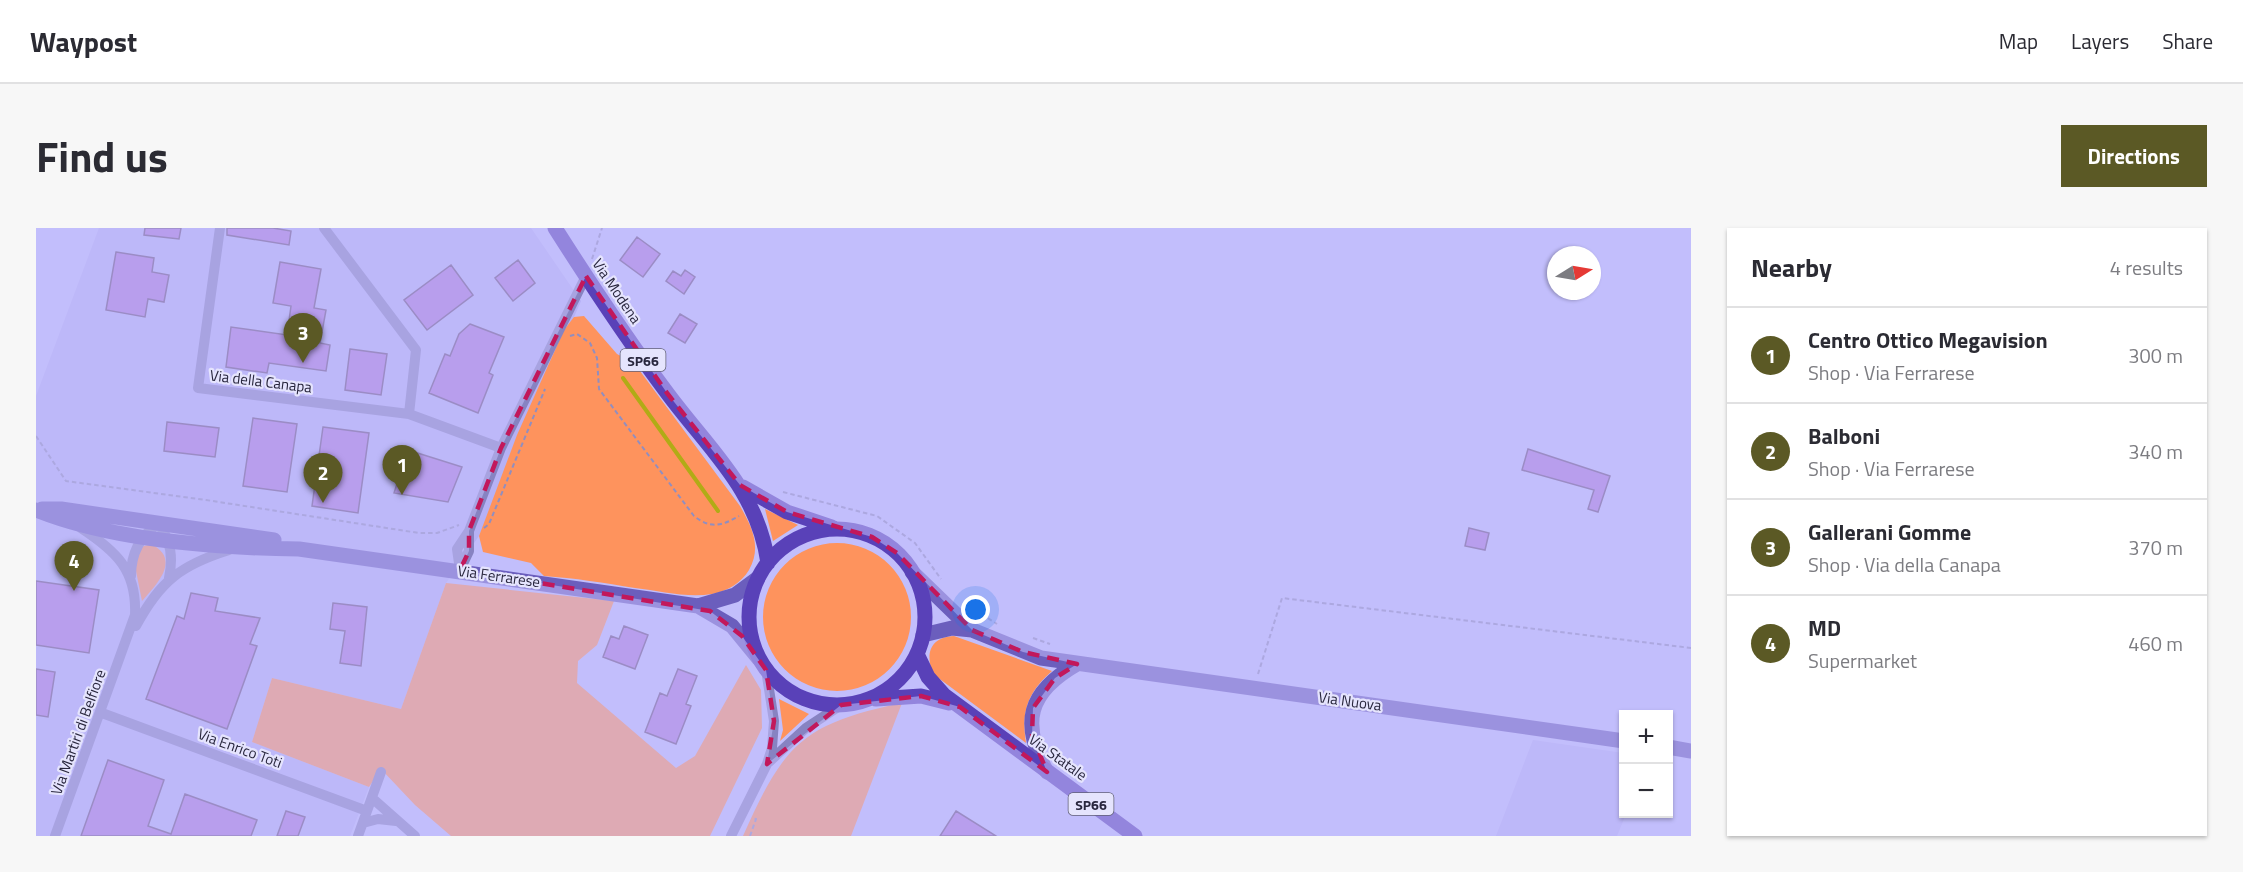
<!DOCTYPE html>
<html lang="en">
<head>
<meta charset="utf-8">
<style>
  :root { --surface:#fff; --page:#f7f7f7; --text:#2b2b33; --muted:#7c7c81; --line:#e1e1e2; --accent:#5b5925 }
  body { margin:0; font-family:"Titillium Web",sans-serif; background:var(--page); color:var(--text) }
  .controls { position:absolute; right:18px; bottom:18px; display:grid; overflow:hidden; border-radius:0px; box-shadow:0 2px 4px #0004 }
  .controls button { width:54px; height:54px; display:grid; place-items:center; padding:0; border:0; border-bottom:2px solid var(--line); background:var(--surface); color:var(--text); font:30px sans-serif }
  .compass { position:absolute; left:1511px; top:18px; width:54px; height:54px; border-radius:50%; background:var(--surface); box-shadow:0 2px 4px #0004; rotate:79deg }
  .you { position:absolute; left:940px; top:382px; width:21px; height:21px; margin:-15px; border:4px solid #fff; border-radius:50%; background:#1a73e8; box-shadow:0 0 0 9px #1a73e833 }
  .badge { display:grid; place-items:center; width:39px; height:39px; border-radius:50%; background:var(--accent); color:#fff; font-size:20px; font-weight:700 }
  .pin { position:absolute; translate:-50% -50px; filter:drop-shadow(0 2px 3px #0008) }
  .pin::after { content:''; position:absolute; top:32px; width:21px; height:18px; background:inherit; clip-path:polygon(0 0,100% 0,50% 100%) }
  .list { margin:0; padding:0; list-style:none }
  h2 { display:flex; justify-content:space-between; align-items:center; height:78px; margin:0; padding:0 24px; font-size:26px }
  h2 small { font-size:20px; font-weight:400; color:var(--muted) }
  .list li { display:grid; grid-template-columns:39px 1fr auto; gap:18px; align-items:center; box-sizing:border-box; height:96px; padding:0 24px; border-top:2px solid var(--line) }
  .list b { display:block; font-size:22px; white-space:nowrap }
  .list p { margin:0; font-size:20px; white-space:nowrap; color:var(--muted) }
  .list em { font-size:20px; font-style:normal; color:var(--muted) }
  .map { position:relative; flex:none; width:1655px; height:608px; overflow:hidden; border-radius:0px }
  header { display:flex; align-items:center; gap:36px; box-sizing:border-box; height:84px; padding:0 30px; background:var(--surface); border-bottom:2px solid var(--line) }
  header strong { font-size:28px }
  nav { display:flex; gap:33px; margin-inline-start:auto; font-size:21px }
  .intro { display:flex; align-items:center; justify-content:space-between; box-sizing:border-box; height:144px; padding:0 36px }
  h1 { margin:0; font-size:42px }
  .button { padding:15px 27px; border-radius:0px; background:var(--accent); color:#fff; font-size:21px; font-weight:700 }
  main { display:flex; gap:36px; padding:0 36px }
  aside { flex:1; background:var(--surface); border-radius:0px; box-shadow:0 2px 4px #0004 }
  .map>svg:first-child { display:block }
</style>
</head>
<body>
<header>
<strong>Waypost</strong>
<nav><a>Map</a><a>Layers</a><a>Share</a></nav>
</header>
<div class="intro"><h1>Find us</h1><a class="button">Directions</a></div>
<main>
<div class="map">
<svg width="1655" height="608" viewBox="0 0 1655 608">
  <rect width="100%" height="100%" fill="#c2befc"/>
  <path fill="#b6b1f5" d="M63 0H495L545 73 443 308 410 355 365 481 236 450 216 514 333 559 314 608H0V168Z
    M1497 512 1587 525 1588 586H1590L1581 608H1460Z"/>
  <path fill="#fe935d" d="M548 88 581 126 598 135 704 278C716 299 726 319 713 342 705 355 692 363 676 366 651 370 624 363 599 360 569 355 538 350 508 348L495 335 447 324 443 308 481 207 528 102 538 89Z
    M729 281 762 297 737 313Z
    M727 389a74 74 0 1 1 148 0a74 74 0 1 1-148 0Z
    M115 316C145 331 122 355 106 373L98 333 105 319Z
    M410 355 578 373 561 417 542 433 541 455 640 540 659 528 710 437 725 462 726 500 674 608H415L379 577 345 541 333 559 216 514 236 450 365 481Z
    M918 408 1016 443C992 464 985 483 990 515L897 446C889 426 894 409 918 408Z
    M743 471 773 486 744 513 747 502Z
    M866 475 815 608H707C748 516 766 496 866 475Z"/>
  <g fill="none" stroke-linecap="round" stroke-linejoin="round">
    <path stroke="#b1ab16" stroke-width="4" d="M587 150 682 283"/>
  </g>
  <path fill="#ab78db" stroke="#6b5184" stroke-width="1.5" d="M109 0H145L143 11 108 7Z
    M191 0H237L255 3 253 17 191 7Z
    M601 9 624 26 607 49 584 32Z
    M80 24 118 30 116 44 133 47 128 74 112 71 109 89 70 82Z
    M482 32 499 55 477 73 459 50Z
    M244 34 285 41 278 80 290 82 284 115 294 117 290 143 233 135 231 145 190 139 195 99 251 107 255 78 237 75Z
    M415 37 437 67 391 102 368 72Z
    M649 42 659 49 648 66 630 53 637 43 645 48Z
    M644 86 661 96 649 115 632 105Z
    M434 96 468 109 453 145 457 147 442 185 393 165 409 126 414 128 423 106Z
    M314 121 351 126 345 167 309 162Z
    M217 190 261 196 251 264 207 258Z
    M131 194 183 200 179 229 128 223Z
    M287 199 333 205 322 285 276 278Z
    M1492 221 1574 248 1562 284 1552 281 1558 262 1486 242Z
    M372 222 426 239 412 274 358 265Z
    M1433 300 1453 305 1449 322 1429 318Z
    M0 353 63 362 53 425 0 417Z
    M155 365 182 370 179 383 224 390 214 416 221 418 191 501 110 471 141 388 148 391Z
    M297 375 331 379 325 438 304 435 309 403 294 401Z
    M588 398 612 407 599 441 567 429 575 408 583 411Z
    M0 441 19 444 12 489 0 487Z
    M642 441 661 448 650 476 655 478 640 516 609 504 624 465 631 468Z
    M72 532 128 552 112 598 135 606 149 566 221 592 215 608H45Z
    M250 583 269 589 262 608H241Z
    M920 583 960 608H904Z"/>
  <g fill="none" stroke-linecap="round" stroke-linejoin="round">
    <path stroke="#918ebf" stroke-width="2" stroke-dasharray="4.5 3" stroke-linecap="butt" d="M556 31 566 0
      M534 108 541 106 554 115 561 130 563 161 658 288C674 301 686 298 703 288
      M0 208 30 253 170 272 383 305H401L423 297
      M747 264 841 288 879 315 905 351
      M448 300 453 296 509 161
      M933 378 961 396
      M997 410 1014 416
      M1222 446 1246 370 1655 420
      M714 608 720 591 716 590"/>
    <path stroke="#8783c2" stroke-width="10" d="M184 0 162 160 373 186 465 220
      M288 0 380 122 373 186
      M424 342 421 321 433 303 465 220 550 48
      M424 342 433 323V303
      M95 348C95 326 104 308 122 296 136 312 137 331 133 350
      M100 398C124 353 145 337 193 322
      M66 485 331 583
      M733 534 770 500 805 477
      M336 570 379 608
      M327 595 342 591 360 593
      M19 608 99 387C101 342 80 323 45 300
      M322 608 345 544
      M695 608 731 536 736 520 738 493 730 442"/>
    <path stroke="#6b5ebd" stroke-width="15" d="M6 281H25L238 312
      M0 282C77 313 181 320 263 321L662 378 696 398 723 431
      M876 344 936 402 1005 430 1588 513
      M662 378 699 367 722 350
      M887 407 916 400 936 402
      M1632 519 1655 523
      M1011 544C984 495 992 464 1041 436"/>
    <path stroke="#5941b8" stroke-width="15" d="M519 0C554 55 590 110 629 162 672 221 721 260 732 335
      M707 259 751 284 796 299
      M713 389a88 88 0 1 1 176 0a88 88 0 1 1-176 0Z
      M881 426 892 449 908 467 1099 608
      M840 471 885 468 913 475"/>
  </g>
  <path d="M0 0H1655V608H0ZM550 48 631 165 704 257 751 284 836 309 861 325 936 402 987 424 1041 436 1019 450 997 480 996 507 1011 544 924 479 885 468 805 477 731 536 738 493 730 442 706 408 674 383 424 342 433 323V303L465 220Z" fill="#c2befc" fill-opacity=".55" fill-rule="evenodd"/>
  <path fill="none" stroke="#c2185b" stroke-width="4.5" stroke-dasharray="12 8" stroke-linejoin="round" d="M550 48 631 165 704 257 751 284 836 309 861 325 936 402 987 424 1041 436 1019 450 997 480 996 507 1011 544 924 479 885 468 805 477 731 536 738 493 730 442 706 408 674 383 424 342 433 323V303L465 220Z"/>
  <g text-anchor="middle" dominant-baseline="central" stroke-width="4.5" stroke-linejoin="round" paint-order="stroke">
    <g fill="#e5e4fd" stroke="#616077" stroke-width="1.5">
      <rect x="584.5" y="121" width="45" height="22" rx="4.5"/>
      <rect x="1032.5" y="565" width="45" height="22" rx="4.5"/>
    </g>
    <g font-size="14" font-weight="bold" fill="#29273e">
      <text x="607" y="132">SP66</text>
      <text x="1055" y="576">SP66</text>
    </g>
    <g font-size="15" fill="#29273e" stroke="#e5e4fd">
      <text transform="translate(581 63) rotate(56)">Via Modena</text>
      <text transform="translate(225 153) rotate(7)">Via della Canapa</text>
      <text transform="translate(463 348) rotate(8)">Via Ferrarese</text>
      <text transform="translate(1314 473) rotate(8)">Via Nuova</text>
      <text transform="translate(42 504) rotate(-70)">Via Martiri di Belfiore</text>
      <text transform="translate(204 520) rotate(20)">Via Enrico Toti</text>
      <text transform="translate(1022 529) rotate(36)">Via Statale</text>
    </g>
  </g>
</svg>
<div class="controls">
<button>+</button>
<button>−</button>
</div>
<svg class="compass" viewBox="-18 -18 36 36"><path d="M0-13l5 13h-10z" fill="#e53935"/><path d="M0 13l5-13h-10z" fill="#7c7c81"/></svg>
<div class="you"></div>
<div class="pin badge" style="left:366px;top:267px">1</div>
<div class="pin badge" style="left:287px;top:275px">2</div>
<div class="pin badge" style="left:267px;top:135px">3</div>
<div class="pin badge" style="left:38px;top:363px">4</div>
</div>
<aside>
<h2>Nearby<small>4 results</small></h2>
<ul class="list">
<li><span class="badge">1</span><div><b>Centro Ottico Megavision</b><p>Shop · Via Ferrarese</p></div><em>300 m</em></li>
<li><span class="badge">2</span><div><b>Balboni</b><p>Shop · Via Ferrarese</p></div><em>340 m</em></li>
<li><span class="badge">3</span><div><b>Gallerani Gomme</b><p>Shop · Via della Canapa</p></div><em>370 m</em></li>
<li><span class="badge">4</span><div><b>MD</b><p>Supermarket</p></div><em>460 m</em></li>
</ul>
</aside>
</main>
</body>
</html>
